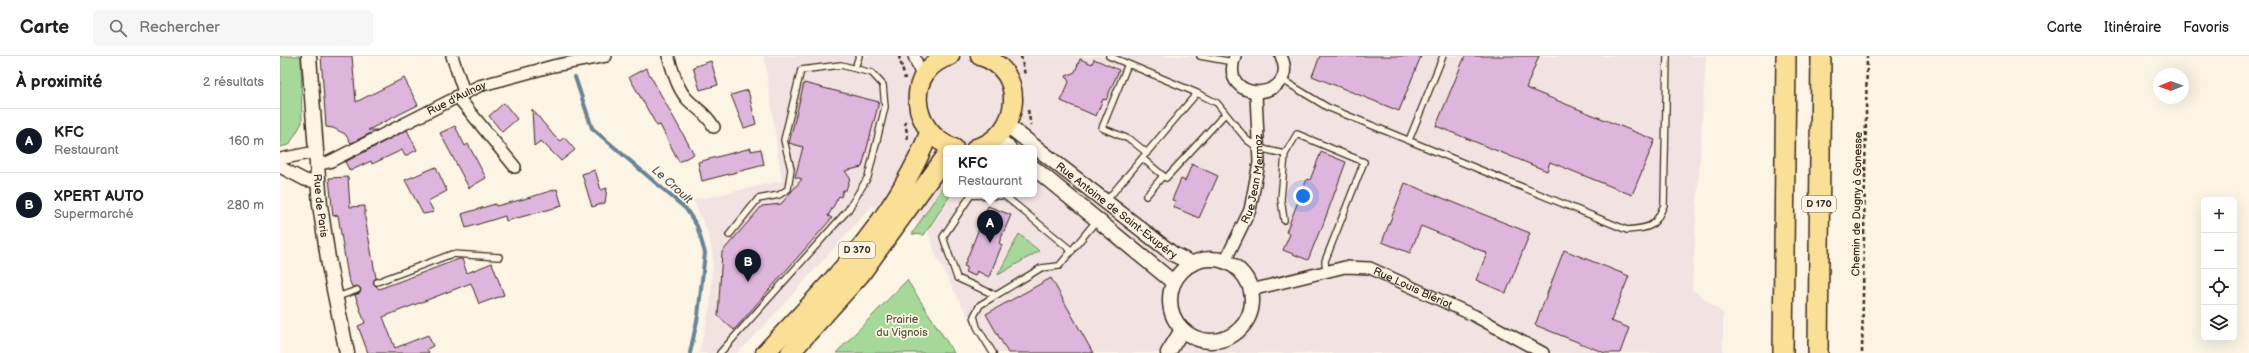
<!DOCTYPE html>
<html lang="fr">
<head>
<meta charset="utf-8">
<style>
  :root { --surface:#fff; --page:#f6f6f6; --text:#202124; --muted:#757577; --line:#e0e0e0; --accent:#111827 }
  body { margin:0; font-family:"Balsamiq Sans",sans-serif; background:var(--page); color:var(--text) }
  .controls { position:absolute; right:12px; bottom:12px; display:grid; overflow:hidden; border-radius:6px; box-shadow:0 4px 16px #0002 }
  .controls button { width:36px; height:36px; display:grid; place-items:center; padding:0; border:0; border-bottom:1px solid var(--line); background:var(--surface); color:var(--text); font:20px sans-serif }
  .compass { position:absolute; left:1873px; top:12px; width:36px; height:36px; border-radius:50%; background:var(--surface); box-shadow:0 4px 16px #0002; rotate:269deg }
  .you { position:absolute; left:1023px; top:140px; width:14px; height:14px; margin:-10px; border:3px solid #fff; border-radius:50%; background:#1a73e8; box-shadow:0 0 0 6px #1a73e833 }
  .badge { display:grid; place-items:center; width:26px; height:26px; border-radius:50%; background:var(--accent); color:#fff; font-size:13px; font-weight:700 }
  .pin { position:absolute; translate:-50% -33px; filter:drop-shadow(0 1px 2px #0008) }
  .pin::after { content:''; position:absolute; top:21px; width:14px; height:12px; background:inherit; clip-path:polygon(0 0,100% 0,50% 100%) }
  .popup { position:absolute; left:663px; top:89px; width:94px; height:52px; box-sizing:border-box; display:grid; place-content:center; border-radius:6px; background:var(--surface); filter:drop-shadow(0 1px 3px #0005); font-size:13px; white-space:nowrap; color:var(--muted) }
  .popup b { font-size:15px; color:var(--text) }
  .popup::after { content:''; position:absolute; left:50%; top:100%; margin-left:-8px; border:8px solid transparent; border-top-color:var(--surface) }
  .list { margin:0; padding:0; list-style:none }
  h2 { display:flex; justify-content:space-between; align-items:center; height:52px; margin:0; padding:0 16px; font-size:17px }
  h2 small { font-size:13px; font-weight:400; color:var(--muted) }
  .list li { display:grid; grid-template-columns:26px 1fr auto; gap:12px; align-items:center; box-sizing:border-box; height:64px; padding:0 16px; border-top:1px solid var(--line) }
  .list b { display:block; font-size:15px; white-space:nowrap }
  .list p { margin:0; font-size:13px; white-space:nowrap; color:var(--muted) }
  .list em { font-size:13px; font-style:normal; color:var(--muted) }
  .icon { flex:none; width:22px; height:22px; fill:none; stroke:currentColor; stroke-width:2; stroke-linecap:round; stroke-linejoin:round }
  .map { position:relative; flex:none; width:1969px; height:297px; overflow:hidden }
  header { display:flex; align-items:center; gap:24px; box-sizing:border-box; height:56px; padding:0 20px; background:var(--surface); border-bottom:1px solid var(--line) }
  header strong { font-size:19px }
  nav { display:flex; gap:22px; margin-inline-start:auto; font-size:14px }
  .search { width:280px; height:36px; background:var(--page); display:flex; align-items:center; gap:10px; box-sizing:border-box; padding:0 14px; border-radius:6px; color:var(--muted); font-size:15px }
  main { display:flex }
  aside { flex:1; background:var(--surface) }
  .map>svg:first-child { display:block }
</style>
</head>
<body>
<header>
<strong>Carte</strong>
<div class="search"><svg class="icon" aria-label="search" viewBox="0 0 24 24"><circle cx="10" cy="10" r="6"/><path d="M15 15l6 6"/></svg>Rechercher</div>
<nav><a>Carte</a><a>Itinéraire</a><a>Favoris</a></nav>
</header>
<main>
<aside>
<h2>À proximité<small>2 résultats</small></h2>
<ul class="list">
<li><span class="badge">A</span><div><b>KFC</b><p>Restaurant</p></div><em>160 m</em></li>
<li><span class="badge">B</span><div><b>XPERT AUTO</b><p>Supermarché</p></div><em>280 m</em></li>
</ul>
</aside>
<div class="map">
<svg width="1969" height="297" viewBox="0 0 1969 297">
  <rect width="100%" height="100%" fill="#fcf5e5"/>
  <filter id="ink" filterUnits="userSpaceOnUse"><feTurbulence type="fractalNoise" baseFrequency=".025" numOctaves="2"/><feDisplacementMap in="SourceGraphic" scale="8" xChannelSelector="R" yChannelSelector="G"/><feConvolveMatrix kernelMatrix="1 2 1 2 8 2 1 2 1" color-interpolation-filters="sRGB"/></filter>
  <g filter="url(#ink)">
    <path fill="#f3e2e2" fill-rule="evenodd" d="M484 0H1426L1412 233 1443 257V297H707L656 200 647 170 592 150 485 269 457 297H419L430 252 433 200 429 179 413 144 502 125ZM666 92H754V138H666Z"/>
    <path fill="#a6d899" stroke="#70815c" d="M0 0H21L22 67 9 89 0 91Z
      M666 126V138H671L644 179 632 178Z
      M739 178 759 195 718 219Z
      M627 224 674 297H556Z"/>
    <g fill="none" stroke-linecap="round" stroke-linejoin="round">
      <path stroke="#698496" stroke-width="4" d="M295 21 312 72 406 153 417 170 425 197 418 260 410 297"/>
    </g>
    <path fill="#deb5dc" stroke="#3b2a1e" d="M41 0H72L76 46 124 22 138 49 88 74H97L71 87 65 78 53 72 46 71Z
      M1040 0H1141L1119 55 1032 20Z
      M1185 0H1259L1246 32 1375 84 1352 139 1270 106 1267 115 1156 70Z
      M800 3 812 8 814 3 839 14 826 44 823 43 816 60 781 45 789 26 786 20 795 16Z
      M431 5 438 29 420 34 413 11Z
      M366 12 414 98 399 106 380 69 377 70 349 21Z
      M524 27 599 46 582 111 565 115 570 122 566 134H563L561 141 559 140 548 160 552 162 454 274 438 260 442 196 482 150 501 148 522 123 515 121 523 91 509 87Z
      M468 34 476 68 464 72 451 39Z
      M224 47 237 63 222 76 209 60Z
      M252 53 275 81 280 85 284 81 295 94 281 105 261 85 254 90Z
      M175 70 185 90 188 88 206 122 189 132 160 77Z
      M127 74 137 94 125 100 122 94 92 108 91 105 70 115 65 106Z
      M471 92V95L481 93 484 109 422 125 418 106Z
      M1041 96 1066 106 1041 174H1040L1028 204 1003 194 1010 178 1006 176 1027 123 1030 124Z
      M912 108 938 120 919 162 893 151 896 145 892 144 901 123 905 125Z
      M156 111 167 135 148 145 154 156 143 158 125 124Z
      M315 114 321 134 327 132 325 147 312 151 302 118Z
      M68 121 70 151 85 150V162L96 222 93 227 99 233 179 203H182L187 217 212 207 224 239 199 248 191 227 103 261 115 292 148 279 153 290 147 293 149 297H88L78 270 85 267 75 239 80 237 81 233 77 230 72 231 68 221 58 159 53 160 49 122Z
      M1125 127 1250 177 1226 237 1196 224 1207 197 1141 170 1130 197 1102 186Z
      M277 133 282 150 226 165 225 160 186 172 182 158 185 157 215 148 216 150 244 143Z
      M708 150 731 159 719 187 722 189 709 221 697 215 695 220 685 216 687 211 684 210Z
      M1284 194 1349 220 1331 265 1349 272 1340 297H1325L1255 269Z
      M771 222 813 297H728L706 258Z"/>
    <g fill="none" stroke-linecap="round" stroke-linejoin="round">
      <defs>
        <path id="service" d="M829 0 917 37
          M920 0 953 6
          M848 8 822 72 851 84 867 97
          M575 12 579 0
          M1001 23 1047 51 1347 174C1371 172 1375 171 1384 149L1387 0
          M1129 84 1163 0
          M862 102 886 122 945 58
          M866 140 883 120
          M826 145 917 37 937 47 967 84 978 92 1005 98 1017 78 1084 106 1045 205 1046 216
          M1004 164 1001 143 1005 98
          M97 226 172 198 219 201
          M715 239 677 222 663 181 691 139 725 140 792 195
          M57 241 77 234
          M440 297 568 154 588 121 605 51 603 29 592 17 561 9 521 14 504 84 511 113 508 133 499 139 478 143 449 179
          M713 297 697 271 694 260 700 249 761 212 779 210 817 164"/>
        <g id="minor">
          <path d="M172 0 184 36"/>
          <path d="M388 0C393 14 397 33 408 44 418 54 426 57 434 71"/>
          <path d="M634 0 643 23"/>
          <path d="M955 0C937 51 1022 44 1001 0"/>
          <path d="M177 40 235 111"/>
          <path d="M0 103 35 96"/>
          <path id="s1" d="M36 109 49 106 199 30 273 10 326 0"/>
          <path d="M0 111 25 124 37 126"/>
          <path id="s2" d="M945 205 970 154 979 107 976 37"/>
          <path id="s3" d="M971 234 1065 211 1090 212 1195 260 1263 297"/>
        </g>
        <g id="tertiary">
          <path id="s4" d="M29 0 40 149 49 209 67 297"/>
          <path id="s5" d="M727 69 893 198 911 207"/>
          <path d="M717 82 729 92"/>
          <path d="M754 112 893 226"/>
          <circle cx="931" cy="244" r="41"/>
          <path d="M888 297 902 274"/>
        </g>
        <path id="primary" d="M670 0C623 14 630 77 674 92
          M696 92C741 80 748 13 700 0
          M485 297C547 231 616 163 649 77
          M510 297 580 219 666 100"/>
        <path id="trunk" d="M1503 297 1506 0
          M1538 297 1541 0"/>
      </defs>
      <use href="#service" stroke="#3b2a1e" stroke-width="8"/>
      <use href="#minor" stroke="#3b2a1e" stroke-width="14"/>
      <use href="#tertiary" stroke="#3b2a1e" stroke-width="17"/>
      <use href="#primary" stroke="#3b2a1e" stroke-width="21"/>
      <use href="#trunk" stroke="#3b2a1e" stroke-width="22"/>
      <path stroke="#3b2a1e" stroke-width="2.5" stroke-dasharray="4 3" stroke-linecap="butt" d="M619 0 625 23
        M741 0 745 19
        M748 54 751 70
        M625 65 628 84
        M1582 297 1587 0"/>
      <use href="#service" stroke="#fcf5e5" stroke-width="5.5"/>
      <use href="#minor" stroke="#fcf5e5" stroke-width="11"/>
      <use href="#tertiary" stroke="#fcf5e5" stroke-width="14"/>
      <use href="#primary" stroke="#fadf96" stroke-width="18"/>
      <use href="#trunk" stroke="#fadf96" stroke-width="19"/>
    </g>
  </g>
  <g text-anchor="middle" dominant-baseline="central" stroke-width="3.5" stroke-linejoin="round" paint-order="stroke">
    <g fill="#fcf5e5" stroke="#75675a" stroke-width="1">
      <rect x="1522" y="140" width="34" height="16" rx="3"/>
      <rect x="559" y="186" width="36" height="16" rx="3"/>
    </g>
    <g font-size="10" font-weight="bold" fill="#3b2a1e">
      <text x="1539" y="148">D 170</text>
      <text x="577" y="194">D 370</text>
    </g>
    <g font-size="11" fill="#3b2a1e" stroke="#fcf5e5">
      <text stroke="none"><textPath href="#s1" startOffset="156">Rue d'Aulnay</textPath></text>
      <text stroke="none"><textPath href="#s2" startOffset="88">Rue Jean Mermoz</textPath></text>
      <text transform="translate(1577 148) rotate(-89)">Chemin de Dugny à Gonesse</text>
      <text stroke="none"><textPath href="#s4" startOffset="150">Rue de Paris</textPath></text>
      <text stroke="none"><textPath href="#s5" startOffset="139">Rue Antoine de Saint-Exupéry</textPath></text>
      <text stroke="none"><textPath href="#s3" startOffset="169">Rue Louis Blériot</textPath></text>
    </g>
    <g font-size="11" fill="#56563d" stroke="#fcf5e5">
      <text x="622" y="263">Prairie<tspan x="622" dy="13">du Vignois</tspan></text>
    </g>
    <g font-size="12" font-style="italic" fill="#52575a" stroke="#fcf5e5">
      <text transform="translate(392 129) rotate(42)">Le Croult</text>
    </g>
  </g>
</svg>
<div class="controls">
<button>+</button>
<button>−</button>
<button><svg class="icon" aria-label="locate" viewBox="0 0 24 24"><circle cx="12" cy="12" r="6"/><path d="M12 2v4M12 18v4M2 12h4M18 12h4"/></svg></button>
<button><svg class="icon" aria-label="layers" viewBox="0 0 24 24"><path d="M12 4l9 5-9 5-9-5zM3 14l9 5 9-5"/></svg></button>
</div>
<svg class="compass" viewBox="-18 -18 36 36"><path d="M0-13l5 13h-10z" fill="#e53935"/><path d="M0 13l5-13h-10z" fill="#757577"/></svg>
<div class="you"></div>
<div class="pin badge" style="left:710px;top:187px">A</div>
<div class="popup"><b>KFC</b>Restaurant</div>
<div class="pin badge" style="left:468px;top:226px">B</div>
</div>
</main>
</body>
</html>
